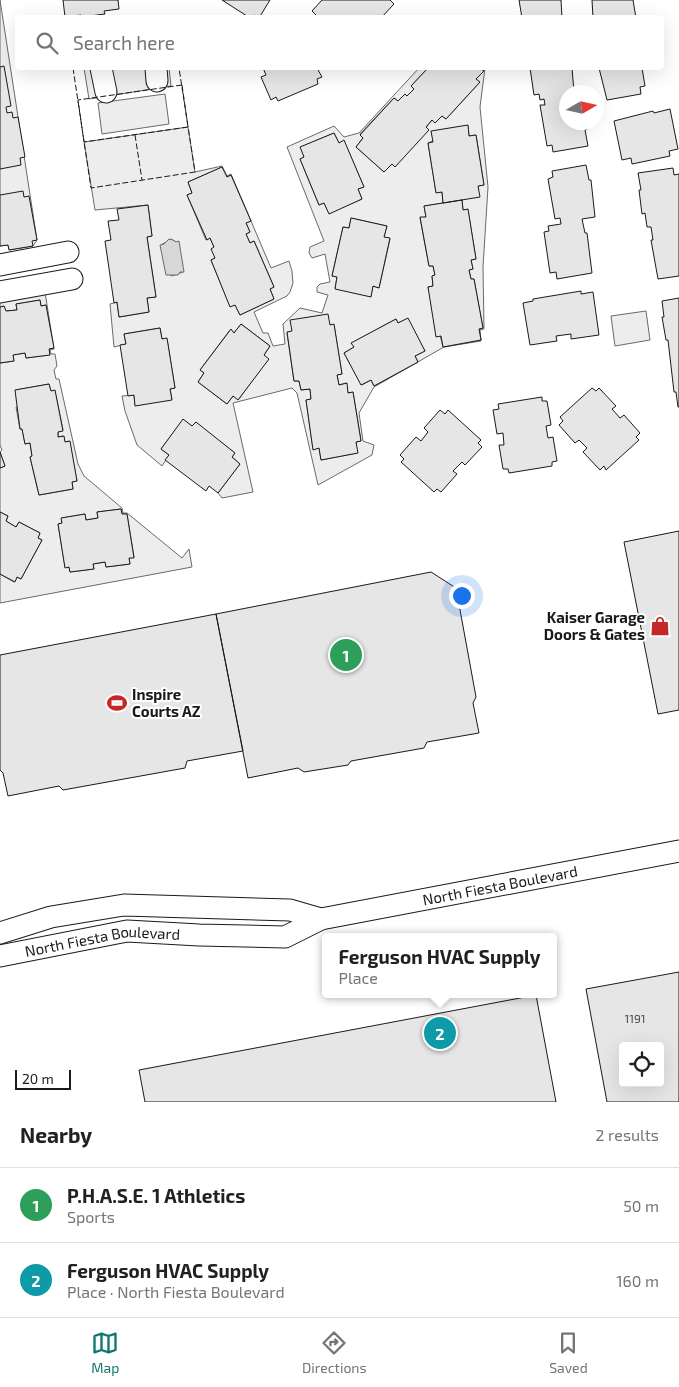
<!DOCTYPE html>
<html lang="en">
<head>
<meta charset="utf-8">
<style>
  :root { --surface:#fff; --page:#f2f2f2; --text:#202124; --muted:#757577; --line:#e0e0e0; --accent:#0f766e }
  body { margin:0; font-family:"Exo 2",sans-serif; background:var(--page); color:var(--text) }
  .controls { position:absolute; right:15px; bottom:15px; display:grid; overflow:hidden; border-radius:5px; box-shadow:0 5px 20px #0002 }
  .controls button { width:45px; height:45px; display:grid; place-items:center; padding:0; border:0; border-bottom:1px solid var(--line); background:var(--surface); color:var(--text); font:25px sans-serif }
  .compass { position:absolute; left:559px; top:85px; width:45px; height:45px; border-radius:50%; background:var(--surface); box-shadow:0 5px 20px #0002; rotate:81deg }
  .scale { position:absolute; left:15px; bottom:12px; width:56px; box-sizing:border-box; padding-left:5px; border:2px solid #1a1a1a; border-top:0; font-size:14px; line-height:18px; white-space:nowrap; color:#1a1a1a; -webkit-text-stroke:4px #fff; paint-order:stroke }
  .you { position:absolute; left:461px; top:595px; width:18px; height:18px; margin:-12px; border:4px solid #fff; border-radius:50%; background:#1a73e8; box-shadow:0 0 0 8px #1a73e833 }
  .badge { display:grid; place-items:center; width:32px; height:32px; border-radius:50%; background:var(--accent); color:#fff; font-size:16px; font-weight:700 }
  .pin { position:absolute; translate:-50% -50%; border:2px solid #fff; box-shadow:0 1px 5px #0006 }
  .popup { position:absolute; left:322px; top:933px; width:235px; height:65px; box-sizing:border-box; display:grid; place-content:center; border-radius:5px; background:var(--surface); filter:drop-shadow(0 1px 4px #0005); font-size:16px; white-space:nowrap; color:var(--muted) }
  .popup b { font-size:19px; color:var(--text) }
  .popup::after { content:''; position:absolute; left:50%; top:100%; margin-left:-10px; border:10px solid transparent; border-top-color:var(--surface) }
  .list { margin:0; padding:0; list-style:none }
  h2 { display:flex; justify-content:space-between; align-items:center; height:65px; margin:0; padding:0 20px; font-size:21px }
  h2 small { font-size:16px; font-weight:400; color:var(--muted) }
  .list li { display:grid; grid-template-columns:32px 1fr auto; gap:15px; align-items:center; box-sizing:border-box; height:75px; padding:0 20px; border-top:1px solid var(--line) }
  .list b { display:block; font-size:19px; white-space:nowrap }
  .list p { margin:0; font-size:16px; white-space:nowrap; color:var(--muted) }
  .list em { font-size:16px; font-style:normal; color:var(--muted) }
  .icon { flex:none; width:28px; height:28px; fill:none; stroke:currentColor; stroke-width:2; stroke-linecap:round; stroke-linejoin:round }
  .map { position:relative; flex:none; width:679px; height:1102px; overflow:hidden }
  .search { position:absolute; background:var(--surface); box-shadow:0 5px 20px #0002; left:15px; right:15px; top:15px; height:55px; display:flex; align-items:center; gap:12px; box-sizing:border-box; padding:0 18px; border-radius:5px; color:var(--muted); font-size:19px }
  .sheet { height:215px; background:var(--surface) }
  nav { display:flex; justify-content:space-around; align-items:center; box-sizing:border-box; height:70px; border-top:1px solid var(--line); background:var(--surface); font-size:14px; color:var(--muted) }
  nav a { display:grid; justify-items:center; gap:2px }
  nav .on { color:var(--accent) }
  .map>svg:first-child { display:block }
</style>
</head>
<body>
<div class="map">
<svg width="679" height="1102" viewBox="0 0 679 1102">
  <rect width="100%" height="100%" fill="#fff"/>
  <path fill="#ededed" stroke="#6a6a6a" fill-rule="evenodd" d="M0 0 37 240 33 246 9 250 8 245 0 246Z
    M84 68H169L171 86 89 99Z
    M419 68H428L411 86 414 89 407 96 398 101 394 98 360 134 363 138 356 147 384 172 392 164 395 167 432 120 435 123 442 116 446 119 479 83 476 79 483 71 479 68H485L480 107 488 187 483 267 484 329 480 330 481 341 444 347 374 387 359 413 363 441 374 445 372 455 318 485 297 393 292 388 233 403 253 492 222 498 218 493 240 464 232 457 235 453 196 423 192 426 183 420 161 449 169 455 162 466 137 445 125 411 122 396 134 395 135 405 172 399 170 389 175 388 167 339H162L160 328 124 334 126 344 114 347 110 304 117 302 119 317 149 312 147 298 156 297 147 237 152 236 148 205 95 210 84 142 188 127 195 172 222 166 227 176 231 174 271 268 289 261 292 271 293 283 290 292 287 296 254 312 263 333H268L273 346 285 344 283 324 300 308 322 313 328 295 317 292V287L320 284 330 282 325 254 312 258 309 253 310 247 324 241 287 147 334 126 344 137 359 133ZM468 126 469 136 476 135 484 185 478 186 462 200 463 210H468L476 259 471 260 473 269 469 270 471 279H474L483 328 479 329 481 340 443 347 428 287 433 286 432 276 435 275 433 266H429L420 218 426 217 424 206 443 203 442 192H436L428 143ZM334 133 339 143 344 141 364 187 358 189 362 199 329 213 324 203 319 205 300 159 304 157 301 147ZM222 167 227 177 230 175 251 221 246 223 250 232 246 234 250 243 254 241 274 287 270 289 274 299 240 315 235 305 230 306 211 260 215 258 214 247 210 238 206 240 187 195 192 193 188 182ZM351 218 387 226 384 237 390 239 379 288 373 286 371 296 335 288 337 277 332 276 343 227 349 228ZM171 239 176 242 183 272 172 276 169 274 161 245ZM396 319 398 323 407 319 425 351 415 356 418 362 374 386 371 380 362 385 344 353 354 347 352 343ZM241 324 270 346 264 355 268 359 239 399 233 396 227 404 198 382 204 373 200 370 230 330 234 333ZM334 325 342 374 337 375 339 385 346 383 348 393 353 392 361 441 356 442 357 453 321 460 319 448 313 449 306 400 311 399 310 389 301 390 299 381H294L287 333Z
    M165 94 169 124 102 134 98 103Z
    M45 292 54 349 50 350 51 354H55L57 366 54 370 56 379H59L78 464 84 476 122 508 123 513H127L182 558 189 549 192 567 0 603V574L14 582 17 577 21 579 42 540 38 538 40 533 19 522 16 527 6 521 8 516 0 512V468L5 466 0 452 2 450 0 445V363L14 361 13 355 25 353 26 358 49 355V349L53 348 46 305 41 306 40 300 16 304 17 310 6 311 4 306 0 307V300ZM49 384 51 391H55L63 430 58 432V437L63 436 65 442 69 441 77 481 72 482 73 489 39 495 30 457 32 456 30 443 25 444 22 429H20L16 407 18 406 16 390ZM121 509 122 514H127L134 557 129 558 130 564 106 567 105 562 93 564 94 569 70 572 69 567H65L58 524 62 523V518L85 514 86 520 98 518 97 512Z
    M646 311 650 340 615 346 611 316Z"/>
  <path fill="#d7d7d7" stroke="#6a6a6a" d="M169 239 173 240 176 242 179 241 184 272H180L178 275H166L160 245 164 244Z"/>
  <path fill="#e6e6e6" stroke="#1a1a1a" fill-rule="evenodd" d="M63 0H118L119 9 104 11 105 14 82 17 81 15 65 17Z
    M222 0H270L259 18 254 15 253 18H250Z
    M322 0H390L394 4 381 18H313L316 15 312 11Z
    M519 0H561L562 18H522Z
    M592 0H633L636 18H593Z
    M4 66 11 106 6 107 7 113 12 112 13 118 18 117 25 157 20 158 21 165 0 169V67Z
    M263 68H317L322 77 317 79 318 84 278 101 276 97 271 100 261 77 266 75Z
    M428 68H479L484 71 476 79 480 82 446 119 442 116 435 123 432 120 426 127 429 130 395 167 392 164 384 172 356 147 363 138 360 135 394 98 398 101 405 94 407 96 414 89 411 86Z
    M530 68H572L574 92H566V122H586L587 129 585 130 588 146 553 152 552 145 547 146 540 105H545L544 99 540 100 539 94 534 95Z
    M599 68H642L645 86 640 87 641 94 607 100Z
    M670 109 678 149 669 151 670 156 632 164 631 158 622 160 614 121 653 111 654 113Z
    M468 125 469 136 476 135 484 185 478 186 480 197 443 203 442 192 436 193 428 143 433 142 431 131Z
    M334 133 339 143 344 140 364 187 358 189 362 199 329 214 324 203 319 205 300 159 304 157 300 147Z
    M586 165 589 180H591L595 217 582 219 585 233H587L592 273 557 279 556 272 550 273 544 232 549 231 548 226 561 224 560 218 555 219 548 179 553 177 552 171Z
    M222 167 227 177 231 175 251 221 246 223 250 232 246 234 250 243 254 241 274 287 270 289 274 299 240 315 235 305 230 307 211 260 215 258 211 249 214 247 210 238 207 240 187 195 192 193 188 182Z
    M673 168 674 175 679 174V276L658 279 651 240H653L651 227H647L645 213 642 214 639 190H641L638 173Z
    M23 191 24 197 29 196 37 240 32 241 33 246 9 250 8 245 0 246V195Z
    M462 200 463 210 468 209 476 259 471 260 473 269 469 270 471 279H474L483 328 479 329 481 340 443 347 441 336 436 337 428 287 433 286 432 276 435 275 433 266H429L420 217H426L424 206Z
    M148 205 152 236 147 237 156 297 147 298 149 312 119 317 117 302 114 303 105 241 111 240 108 221 119 220 117 209Z
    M351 218 387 226 384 237 390 238 379 288 373 286 371 297 335 289 337 277 332 276 343 227 349 228Z
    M581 291V294L593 292 599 335 571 339V334L556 336 557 341 530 345 523 303 533 301V299Z
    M679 298V407H678L676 392H674L668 340H666L662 317H664L662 301Z
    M40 300 41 306 46 305 54 348 49 349 50 355 26 358 25 353 13 355 14 361 0 363V307L4 306 6 311 17 310 16 304Z
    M328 314 330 325 334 324 342 374 337 375 339 385 347 383 348 393 353 392 361 441 356 442 358 453 321 460 319 448 313 450 306 400 311 399 310 389 301 390 299 381H294L287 332 292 331 290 320Z
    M408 318 425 351 415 356 418 362 374 386 371 380 361 385 344 353 354 347 351 343 396 319 398 323Z
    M241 324 270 346 264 355 269 359 238 400 233 396 227 404 198 382 204 373 200 370 231 329 234 333Z
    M160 328 162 339 167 338 175 388 170 389 172 400 135 406 134 395 128 396 120 345 126 344 124 334Z
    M49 384 51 391 55 390 63 431 58 432V437L64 436 65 442 70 441 77 481 72 482 73 489 39 495 30 457 32 456 30 443 25 444 22 429H20L15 390Z
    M592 388 596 391 599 388 616 406 612 409 620 418 624 415 640 433 636 437 639 440 606 470 604 466 600 470 583 452 587 448 579 440 575 443 559 425 563 421 560 417Z
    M542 397V401H547L551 425 546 426 548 438 553 437 557 461 552 462V466L509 473 508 469H503L499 445H504L503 433 497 434 493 410 499 409 498 404Z
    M440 410 445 414 448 410 481 440 478 443 482 447 465 465 462 462 453 471 457 474 441 492 437 489 434 492 401 462 404 459 400 455 416 437 421 441 428 432 424 428Z
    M183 419 192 426 196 422 235 453 232 457 240 464 218 493 209 486 206 491 165 460 169 455 161 449Z
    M0 452 5 466 0 468Z
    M121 509 122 514H127L134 558H129L130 564 106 567 105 562 93 564 94 569 70 572 69 567 65 568 58 524 62 523 61 518 85 514 86 520 98 518 97 512Z
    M0 512 8 516 6 521 16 527 19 522 40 533 38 538 42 540 21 579 17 577 15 582 0 574Z
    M679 531V710L658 714 624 542Z
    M431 572 456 588 476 697 473 703 479 733 427 742 424 748 351 761 348 765 304 772 298 768 248 778 216 614Z
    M216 614 243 751 187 761 185 768 63 790 59 786 8 796 3 773 0 770V655Z
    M679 972V1102H607L586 989ZM623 1046H660V1083H623Z
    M536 995 556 1102H145L139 1070Z"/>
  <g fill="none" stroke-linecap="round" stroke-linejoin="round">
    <defs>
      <g id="minor">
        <path d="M101 68 106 92"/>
        <path d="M156 68 157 81"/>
        <path d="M0 265 68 252"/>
        <path d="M0 292 72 279"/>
        <path d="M0 933 51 917 124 905 290 910 321 919"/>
        <path id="s1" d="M0 956 127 931 199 935 285 937 321 919 679 851"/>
      </g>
    </defs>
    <use href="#minor" stroke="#1a1a1a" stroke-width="23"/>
    <use href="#minor" stroke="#fff" stroke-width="21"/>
    <path stroke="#1a1a1a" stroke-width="1" stroke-dasharray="6 2.5" stroke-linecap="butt" d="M73 68 91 188 195 172 179 68
      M182 85 188 127 84 142 78 100Z
      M135 135 142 180"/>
  </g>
  <defs>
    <symbol id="shop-bare" viewBox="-9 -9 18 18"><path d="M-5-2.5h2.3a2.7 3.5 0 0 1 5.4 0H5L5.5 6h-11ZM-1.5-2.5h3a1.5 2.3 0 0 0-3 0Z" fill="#c62828" stroke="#fff" stroke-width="2.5" paint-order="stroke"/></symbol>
    <symbol id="stadium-bare" viewBox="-9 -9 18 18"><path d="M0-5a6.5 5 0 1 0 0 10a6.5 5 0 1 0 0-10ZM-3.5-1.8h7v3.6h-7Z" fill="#c62828" stroke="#fff" stroke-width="2.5" paint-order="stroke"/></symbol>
  </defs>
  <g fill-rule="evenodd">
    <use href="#shop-bare" x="646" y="612" width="28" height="28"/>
    <use href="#stadium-bare" x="103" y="689" width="28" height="28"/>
  </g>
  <g text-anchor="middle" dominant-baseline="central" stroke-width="4" stroke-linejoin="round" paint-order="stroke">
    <g font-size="12" fill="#4d4d4d">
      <text x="635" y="1018">1191</text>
    </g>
    <g font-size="15" font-weight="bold" fill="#1a1a1a" stroke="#fff" text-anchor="end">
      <text x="645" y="617">Kaiser Garage<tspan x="645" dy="17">Doors &amp; Gates</tspan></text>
      <text x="132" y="694" text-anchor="start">Inspire<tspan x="132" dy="17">Courts AZ</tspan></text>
    </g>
    <g font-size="15" fill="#1a1a1a" stroke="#fff">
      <text stroke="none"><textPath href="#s1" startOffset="510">North Fiesta Boulevard</textPath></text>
      <text stroke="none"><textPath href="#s1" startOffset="104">North Fiesta Boulevard</textPath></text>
    </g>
  </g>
</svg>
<div class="controls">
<button><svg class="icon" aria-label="locate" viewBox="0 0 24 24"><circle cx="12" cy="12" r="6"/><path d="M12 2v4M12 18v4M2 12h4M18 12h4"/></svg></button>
</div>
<svg class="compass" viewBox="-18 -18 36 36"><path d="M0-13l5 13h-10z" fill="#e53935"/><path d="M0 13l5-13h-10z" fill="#757577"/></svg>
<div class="scale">20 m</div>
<div class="you"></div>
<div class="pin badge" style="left:346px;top:655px;background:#2e9e5b">1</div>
<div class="pin badge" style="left:440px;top:1033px;background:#0f9aa8">2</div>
<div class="popup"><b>Ferguson HVAC Supply</b>Place</div>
<div class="search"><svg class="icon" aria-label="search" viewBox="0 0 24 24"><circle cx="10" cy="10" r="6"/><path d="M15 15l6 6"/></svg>Search here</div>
</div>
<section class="sheet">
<h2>Nearby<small>2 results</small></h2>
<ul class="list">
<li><span class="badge" style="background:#2e9e5b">1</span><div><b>P.H.A.S.E. 1 Athletics</b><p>Sports</p></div><em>50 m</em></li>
<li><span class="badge" style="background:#0f9aa8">2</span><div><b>Ferguson HVAC Supply</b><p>Place · North Fiesta Boulevard</p></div><em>160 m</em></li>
</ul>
</section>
<nav>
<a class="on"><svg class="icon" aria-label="map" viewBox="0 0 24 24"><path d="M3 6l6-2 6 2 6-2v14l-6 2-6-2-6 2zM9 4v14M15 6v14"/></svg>Map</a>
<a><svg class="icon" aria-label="directions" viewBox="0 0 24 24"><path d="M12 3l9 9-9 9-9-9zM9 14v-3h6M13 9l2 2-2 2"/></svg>Directions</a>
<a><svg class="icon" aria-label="saved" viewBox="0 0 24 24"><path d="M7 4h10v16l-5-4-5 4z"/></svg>Saved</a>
</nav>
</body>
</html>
